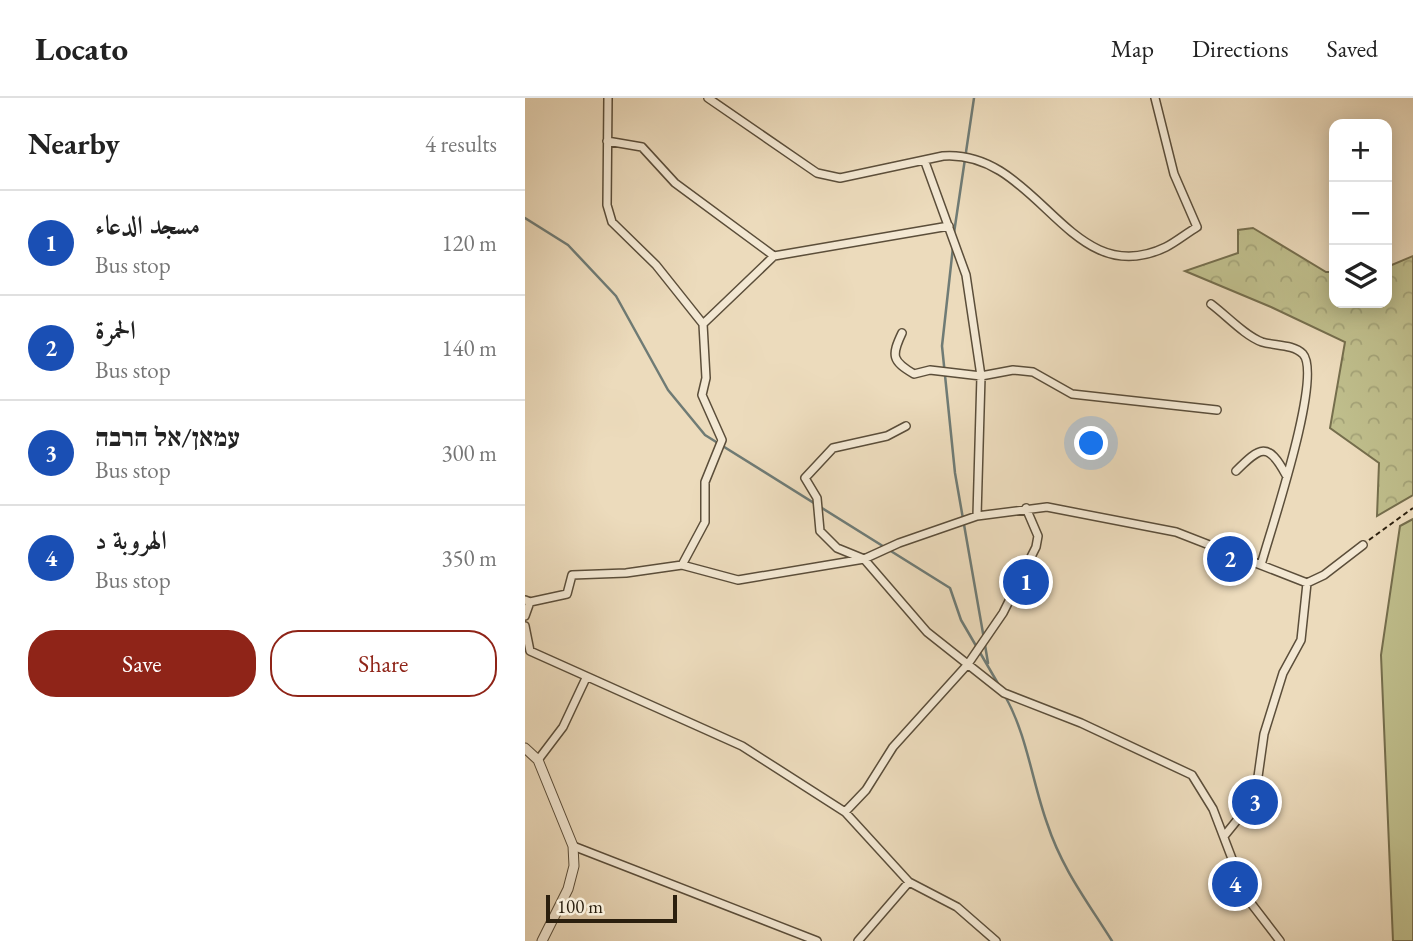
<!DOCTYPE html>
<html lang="en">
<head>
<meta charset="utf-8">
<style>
  :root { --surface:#fff; --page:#f6f6f6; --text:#222; --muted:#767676; --line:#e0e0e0; --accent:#8f2418 }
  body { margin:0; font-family:"EB Garamond",Amiri,"Frank Ruhl Libre",serif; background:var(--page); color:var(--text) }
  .controls { position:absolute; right:21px; top:21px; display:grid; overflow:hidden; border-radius:14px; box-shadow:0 4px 18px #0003 }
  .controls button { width:63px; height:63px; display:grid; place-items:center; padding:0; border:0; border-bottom:2px solid var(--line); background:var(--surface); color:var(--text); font:35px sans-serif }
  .scale { position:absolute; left:21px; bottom:18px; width:131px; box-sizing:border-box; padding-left:7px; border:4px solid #2b1f0e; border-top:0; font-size:19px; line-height:24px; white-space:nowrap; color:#2b1f0e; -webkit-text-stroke:5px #f3e8d3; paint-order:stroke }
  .you { position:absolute; left:567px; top:346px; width:24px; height:24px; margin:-18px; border:5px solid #fff; border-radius:50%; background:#1a73e8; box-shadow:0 0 0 10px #1a73e833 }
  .badge { display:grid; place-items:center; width:46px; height:46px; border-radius:50%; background:var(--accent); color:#fff; font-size:23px; font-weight:700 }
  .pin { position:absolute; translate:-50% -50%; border:4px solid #fff; box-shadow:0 2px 7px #0006 }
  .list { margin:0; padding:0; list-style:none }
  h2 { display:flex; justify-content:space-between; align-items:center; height:91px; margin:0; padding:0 28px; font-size:30px }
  h2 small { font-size:23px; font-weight:400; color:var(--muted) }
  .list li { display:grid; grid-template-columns:46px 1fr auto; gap:21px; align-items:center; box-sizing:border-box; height:105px; padding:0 28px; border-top:2px solid var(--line) }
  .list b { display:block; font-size:26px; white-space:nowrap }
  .list p { margin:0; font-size:23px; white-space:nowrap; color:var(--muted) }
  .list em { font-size:23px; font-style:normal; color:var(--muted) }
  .actions { display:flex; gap:14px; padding:21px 28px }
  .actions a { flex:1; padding:16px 0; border:2px solid var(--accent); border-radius:28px; text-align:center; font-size:24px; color:var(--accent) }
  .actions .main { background:var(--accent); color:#fff }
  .icon { flex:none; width:38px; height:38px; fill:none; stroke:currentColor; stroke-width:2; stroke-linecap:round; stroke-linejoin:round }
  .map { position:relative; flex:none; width:888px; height:843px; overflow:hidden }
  header { display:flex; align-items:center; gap:42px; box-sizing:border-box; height:98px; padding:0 35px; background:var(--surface); border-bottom:2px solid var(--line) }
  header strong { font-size:33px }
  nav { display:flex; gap:38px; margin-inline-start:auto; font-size:24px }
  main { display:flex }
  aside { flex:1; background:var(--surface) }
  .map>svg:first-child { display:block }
</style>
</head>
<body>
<header>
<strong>Locato</strong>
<nav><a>Map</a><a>Directions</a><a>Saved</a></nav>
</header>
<main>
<aside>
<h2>Nearby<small>4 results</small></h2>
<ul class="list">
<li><span class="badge" style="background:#1a4fb4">1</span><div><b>مسجد الدعاء</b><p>Bus stop</p></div><em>120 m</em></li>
<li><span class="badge" style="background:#1a4fb4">2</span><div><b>الحمرة</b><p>Bus stop</p></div><em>140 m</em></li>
<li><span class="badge" style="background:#1a4fb4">3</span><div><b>עמאן/אל הרבה</b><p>Bus stop</p></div><em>300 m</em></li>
<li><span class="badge" style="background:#1a4fb4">4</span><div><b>الهروبة د</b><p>Bus stop</p></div><em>350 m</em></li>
</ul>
<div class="actions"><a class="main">Save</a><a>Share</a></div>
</aside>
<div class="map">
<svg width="888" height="843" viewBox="0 0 888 843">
  <defs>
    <pattern id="forest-crowns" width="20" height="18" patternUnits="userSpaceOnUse" patternTransform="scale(1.75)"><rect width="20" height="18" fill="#bfbe8c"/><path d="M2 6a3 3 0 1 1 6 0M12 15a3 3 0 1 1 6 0" fill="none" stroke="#a4a378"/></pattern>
  </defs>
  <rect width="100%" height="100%" fill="#ecdbbc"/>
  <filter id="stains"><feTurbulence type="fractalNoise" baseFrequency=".00286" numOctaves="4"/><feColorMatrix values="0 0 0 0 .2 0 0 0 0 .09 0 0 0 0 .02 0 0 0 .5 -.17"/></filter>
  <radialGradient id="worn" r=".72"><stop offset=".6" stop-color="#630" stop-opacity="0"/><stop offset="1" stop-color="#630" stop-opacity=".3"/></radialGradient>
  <path fill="#bfbe8c" stroke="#756e4d" stroke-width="2" d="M888 421V843H868L856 557 875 428Z"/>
  <path fill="url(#forest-crowns)" stroke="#756e4d" stroke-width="2" d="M728 130 801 174H809V205H862V169L888 158V397L852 418 854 365 805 330 820 244 746 209 660 173 713 155V132Z"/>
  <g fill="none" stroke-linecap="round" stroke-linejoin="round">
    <path stroke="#6f7b75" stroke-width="2.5" d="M0 120 43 147 91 198 143 292 180 337 425 490 436 522 475 589
      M429 135 449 0
      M428 149 417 248 430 375 459 541
      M460 547 463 565
      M480 598C502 637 507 683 522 725 537 771 562 803 587 843"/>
    <defs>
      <path id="minor" d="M83 0 82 107 87 124 131 167 178 226 181 280 177 297 197 342 180 384V424L157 467
        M183 0 292 75 315 80 418 58C514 51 544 196 641 149 651 144 662 135 672 129L649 76 630 0
        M82 43 117 49 150 85 249 158
        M400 64 441 177 456 278 452 418
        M686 206C701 217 720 238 737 244 750 248 768 246 778 256 798 278 745 434 736 467
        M178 226 249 158 424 128
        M377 235C366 258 367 263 389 276L405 272 456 278 488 272 508 274 547 296 692 312
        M381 328 362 338 308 350 280 380 292 400 295 433 312 450 339 461 402 534 479 595 556 625 667 677 688 711 722 800 755 843
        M711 373C735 349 743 343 761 377
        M0 502 5 504 42 496 47 477 101 475 157 467 213 482 339 461 374 445 452 418 522 409 651 434 782 485
        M0 518 5 504
        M0 528 5 553 217 648 320 714 384 784 432 809 471 843
        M13 662 38 629 61 580
        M320 714 341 692 368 649 443 566 478 515 511 449 513 438 501 410
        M700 737 730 700 739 636 758 575 776 542 782 485 799 477 838 447
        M48 748 292 843
        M333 843 384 784"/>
      <path id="tertiary" d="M0 650 13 662 48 748 49 768 43 791 17 843"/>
    </defs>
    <use href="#minor" stroke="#5b4e3a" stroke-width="10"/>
    <use href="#tertiary" stroke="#5b4e3a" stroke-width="11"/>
    <path stroke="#2b1f0e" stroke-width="2" stroke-dasharray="5 3.5" stroke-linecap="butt" d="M844 442 888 410"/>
    <use href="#minor" stroke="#f3e8d3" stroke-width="7"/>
    <use href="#tertiary" stroke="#f3e8d3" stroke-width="9"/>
  </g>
  <rect width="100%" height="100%" filter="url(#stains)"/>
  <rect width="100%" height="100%" fill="url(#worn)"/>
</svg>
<div class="controls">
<button>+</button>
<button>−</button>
<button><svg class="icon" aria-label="layers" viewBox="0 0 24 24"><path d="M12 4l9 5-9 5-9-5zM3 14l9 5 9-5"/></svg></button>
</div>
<div class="scale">100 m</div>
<div class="you"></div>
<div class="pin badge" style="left:501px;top:484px;background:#1a4fb4">1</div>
<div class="pin badge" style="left:705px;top:461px;background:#1a4fb4">2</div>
<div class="pin badge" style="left:730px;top:704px;background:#1a4fb4">3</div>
<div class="pin badge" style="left:710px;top:786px;background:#1a4fb4">4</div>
</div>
</main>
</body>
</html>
